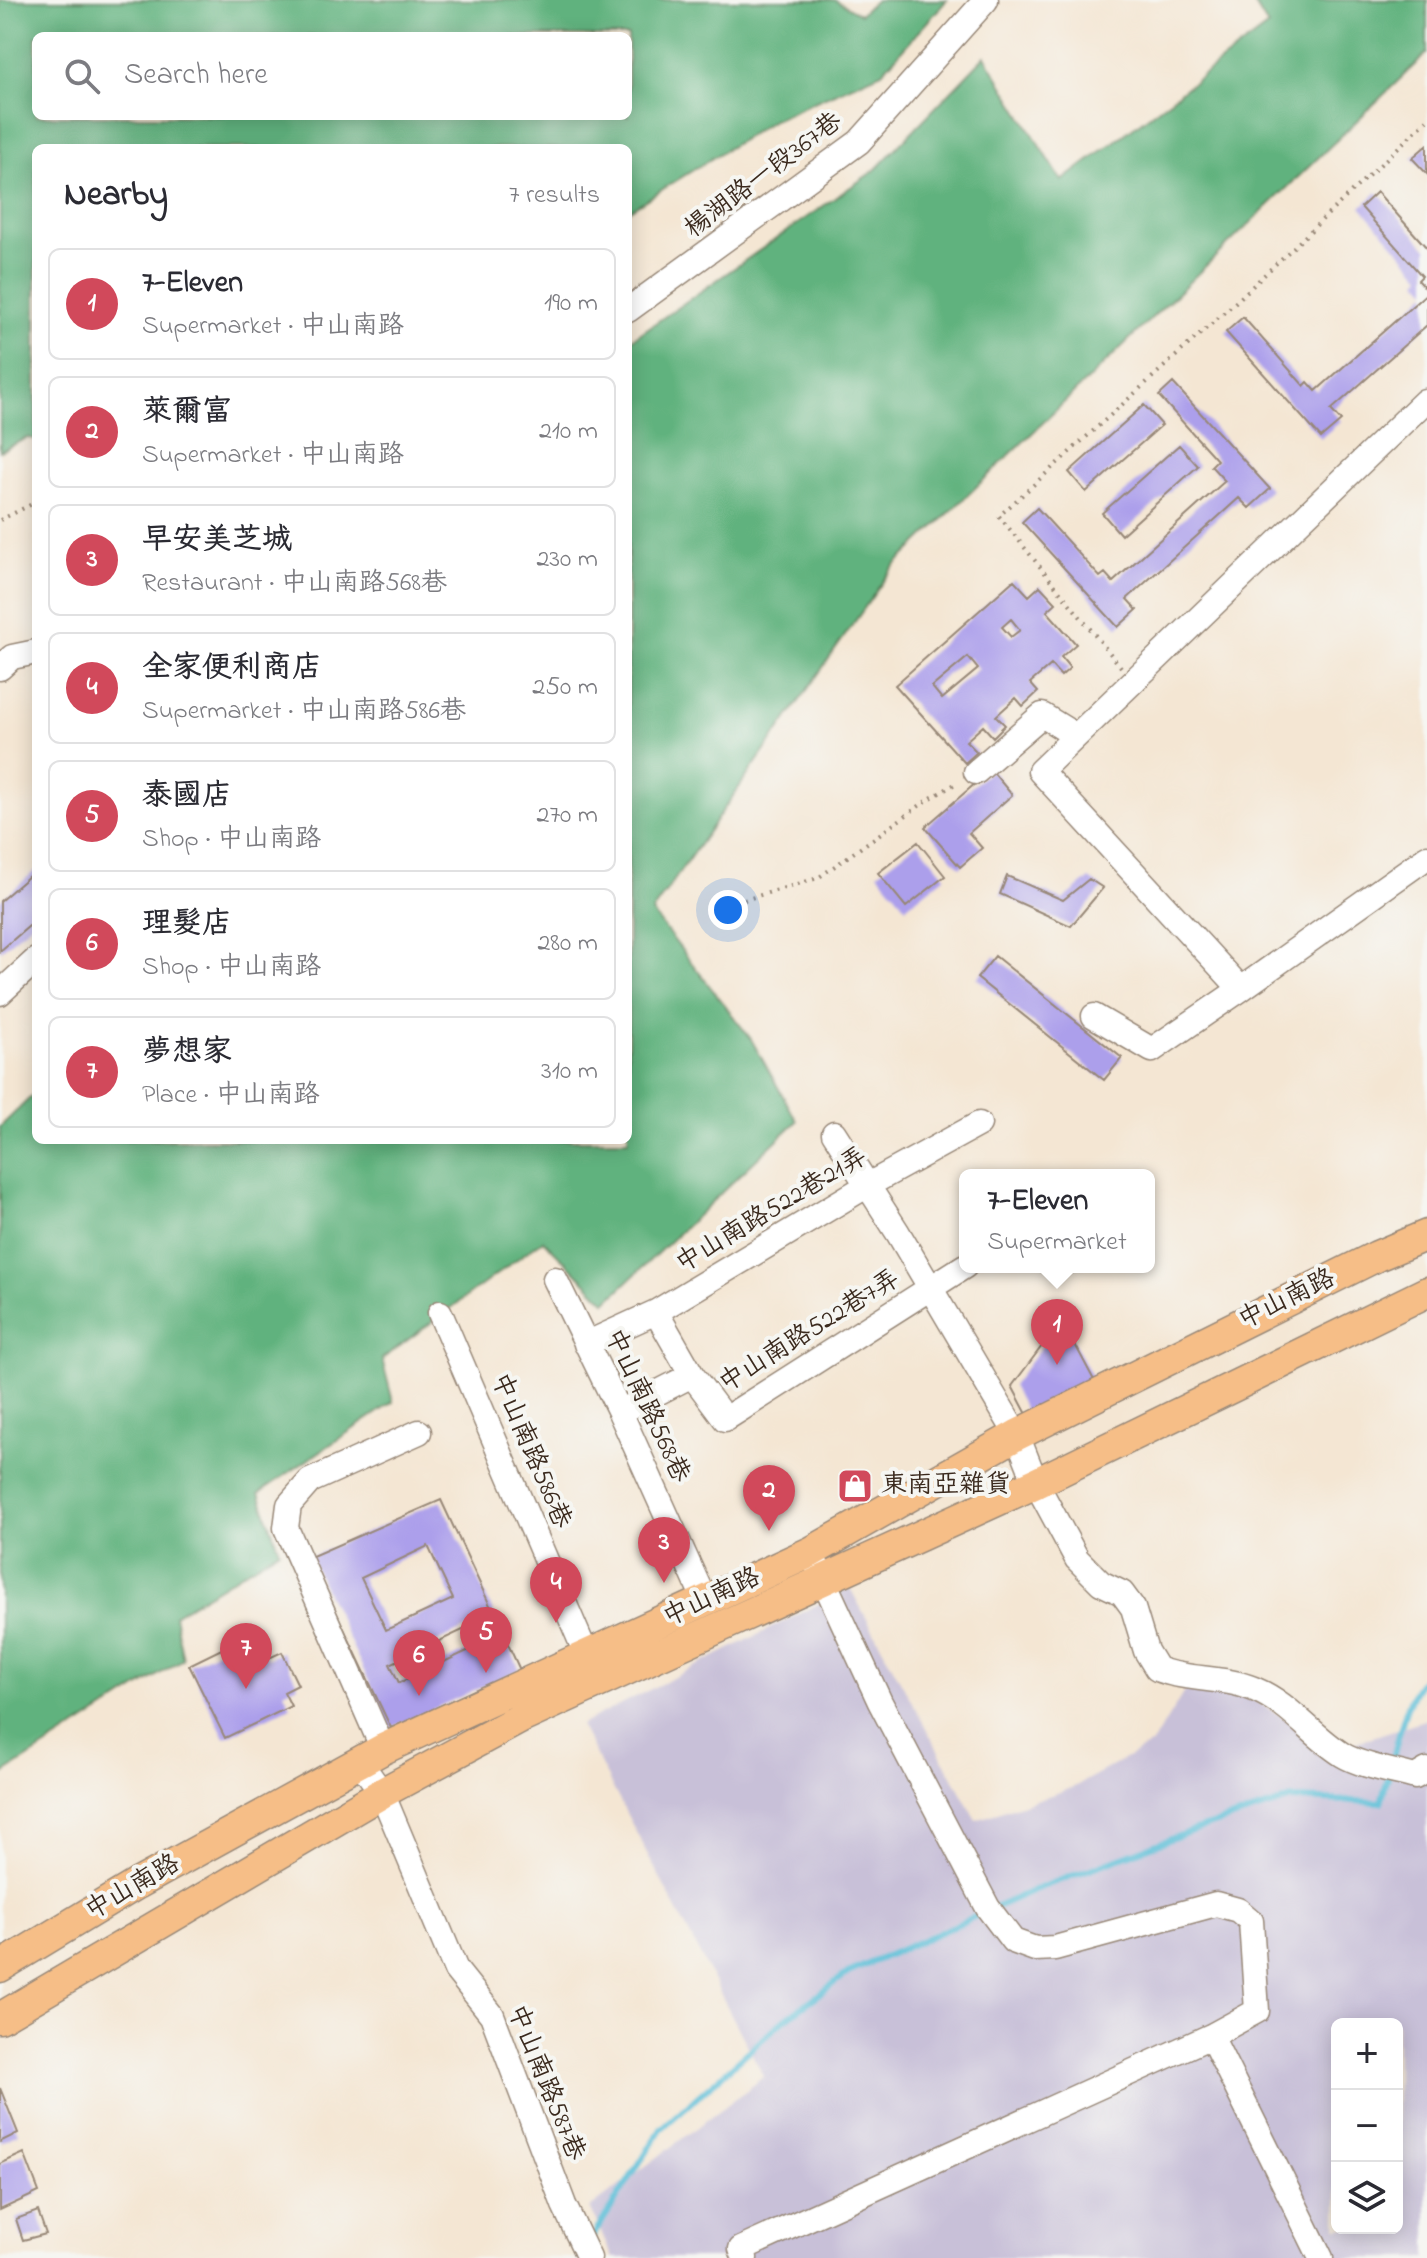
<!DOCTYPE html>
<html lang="en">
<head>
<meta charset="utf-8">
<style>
  :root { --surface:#fff; --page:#f7f7f7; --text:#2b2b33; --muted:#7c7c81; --line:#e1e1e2; --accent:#d1495b }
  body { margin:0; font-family:"Indie Flower","LXGW WenKai TC",sans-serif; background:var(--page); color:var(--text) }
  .controls { position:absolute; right:24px; bottom:24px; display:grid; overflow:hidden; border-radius:12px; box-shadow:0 4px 20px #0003 }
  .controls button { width:72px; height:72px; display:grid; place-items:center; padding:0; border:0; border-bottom:2px solid var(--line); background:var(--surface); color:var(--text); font:40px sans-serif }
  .you { position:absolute; left:728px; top:910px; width:28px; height:28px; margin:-20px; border:6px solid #fff; border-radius:50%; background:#1a73e8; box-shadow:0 0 0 12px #1a73e833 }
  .badge { display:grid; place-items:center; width:52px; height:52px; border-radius:50%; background:var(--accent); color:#fff; font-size:26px; font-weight:700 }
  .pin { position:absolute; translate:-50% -66px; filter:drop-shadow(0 2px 4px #0008) }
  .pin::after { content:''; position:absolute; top:42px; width:28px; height:24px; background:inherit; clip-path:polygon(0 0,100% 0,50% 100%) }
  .popup { position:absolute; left:959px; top:1169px; width:196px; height:104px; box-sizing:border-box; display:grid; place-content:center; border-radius:12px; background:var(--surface); filter:drop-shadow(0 2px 6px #0005); font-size:26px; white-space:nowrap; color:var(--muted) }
  .popup b { font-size:30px; color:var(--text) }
  .popup::after { content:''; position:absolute; left:50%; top:100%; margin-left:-16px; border:16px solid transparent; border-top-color:var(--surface) }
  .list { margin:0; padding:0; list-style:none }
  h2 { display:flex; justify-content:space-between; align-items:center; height:104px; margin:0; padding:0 32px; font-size:34px }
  h2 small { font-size:26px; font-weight:400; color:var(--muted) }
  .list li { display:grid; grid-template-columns:52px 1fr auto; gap:24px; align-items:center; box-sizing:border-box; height:112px; margin:0 16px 16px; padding:0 16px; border:2px solid var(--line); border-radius:12px }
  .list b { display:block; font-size:30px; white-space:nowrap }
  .list p { margin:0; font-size:26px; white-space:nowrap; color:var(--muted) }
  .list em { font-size:26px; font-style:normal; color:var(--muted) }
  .icon { flex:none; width:44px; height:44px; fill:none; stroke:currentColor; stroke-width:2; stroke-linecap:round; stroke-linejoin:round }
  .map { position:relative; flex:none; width:1427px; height:2258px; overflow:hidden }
  .search { position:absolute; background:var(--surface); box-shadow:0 4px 20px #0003; left:32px; top:32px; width:600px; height:88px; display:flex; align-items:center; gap:20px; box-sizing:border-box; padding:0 28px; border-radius:12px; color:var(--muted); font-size:30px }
  .panel { position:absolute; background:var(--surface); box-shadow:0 4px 20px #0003; left:32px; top:144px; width:600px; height:1000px; border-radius:12px }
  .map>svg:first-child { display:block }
</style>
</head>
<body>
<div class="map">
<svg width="1427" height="2258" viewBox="0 0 1427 2258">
  <rect width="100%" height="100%" fill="#f6f6f2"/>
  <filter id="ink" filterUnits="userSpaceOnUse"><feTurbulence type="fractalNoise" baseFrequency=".0125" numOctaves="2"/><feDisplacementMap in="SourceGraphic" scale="16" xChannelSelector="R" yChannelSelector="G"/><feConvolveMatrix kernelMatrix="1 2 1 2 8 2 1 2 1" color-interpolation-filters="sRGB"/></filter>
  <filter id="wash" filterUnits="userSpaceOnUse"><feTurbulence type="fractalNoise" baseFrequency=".006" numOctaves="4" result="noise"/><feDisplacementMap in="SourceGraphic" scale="32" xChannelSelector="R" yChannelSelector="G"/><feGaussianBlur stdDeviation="1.8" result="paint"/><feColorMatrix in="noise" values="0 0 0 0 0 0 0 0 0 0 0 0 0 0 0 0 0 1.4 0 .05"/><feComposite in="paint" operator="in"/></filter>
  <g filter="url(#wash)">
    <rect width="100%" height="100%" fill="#f4e6d3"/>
    <path fill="#c8c0d8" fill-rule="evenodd" d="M850 1588 976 1820 1072 1788 1152 1744 1190 1682 1256 1701 1336 1749 1427 1719V2258H613L590 2208 764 2077 580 1725ZM1337 2024H1397V2228H1337Z"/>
    <path fill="#60b27e" stroke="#4e6e4e" stroke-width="2" fill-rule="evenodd" d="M0 0H835L860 14 876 0H947L882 72 773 120 628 211V148H36V439L27 438 0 451ZM36 36H628V116H36Z
      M1252 0H1427V53L893 567 652 912 751 1039 797 1121 606 1302 543 1240 382 1359 393 1402 259 1493 279 1550 174 1615 183 1659 0 1776V1127L36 1092V1140H628V342L875 170 985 56 1062 181 1268 26Z"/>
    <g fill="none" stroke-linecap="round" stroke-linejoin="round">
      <path stroke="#59bdd7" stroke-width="6" d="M1391 1766C1397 1744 1407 1688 1427 1677
        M994 1908 1034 1890 1189 1832 1292 1799 1381 1802 1388 1777
        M590 2241 661 2129 784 2020 848 1973 983 1913"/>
    </g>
    <g id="blocks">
      <path fill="#ac9feb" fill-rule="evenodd" d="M1427 145V174L1412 158Z
        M1377 192 1427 248V290L1418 280 1422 276 1361 207Z
        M1427 293V325L1331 410 1341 421 1321 438 1226 332 1243 317 1304 386 1308 382 1316 391Z
        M1173 383 1270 489 1249 508 1239 498 1127 599 1137 610 1118 627 1022 522 1037 508 1100 577 1105 573 1113 582 1225 481 1211 466 1217 460 1159 396Z
        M1144 405 1162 425 1086 492 1069 472Z
        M1179 445 1198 466 1121 535 1102 513Z
        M1014 580 1029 596 1040 586 1056 603 1047 611 1076 644 1061 657 1070 668 1061 676 1051 665 1030 683 1038 692 1023 706 1016 698 996 716 1005 725 993 737 983 726 966 741 977 752 965 763 895 685ZM1011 619 1020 630 1011 637 1002 627ZM968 657 978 669 942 699 932 687Z
        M991 770 1012 795 969 833 982 848 960 867 925 827Z
        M918 842 945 876 906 907 878 873Z
        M36 870V920L0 951V901Z
        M1007 876 1063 900 1089 879 1103 888 1071 926 1000 894Z
        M995 956 1122 1058 1104 1080 977 978Z
        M1069 1333 1096 1384 1029 1418 1012 1386 1042 1346Z
        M441 1500 520 1670 391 1728 310 1557ZM428 1546 453 1599 386 1630 361 1578ZM467 1628 476 1647 399 1683 390 1664Z
        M254 1633 267 1659 282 1652 298 1685 284 1692 291 1706 225 1738 189 1665Z
        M0 2088 18 2133 0 2142Z
        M24 2153 39 2192 0 2210V2164Z
        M38 2211 46 2234 23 2240 16 2219Z"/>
    </g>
  </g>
  <g filter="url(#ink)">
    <use href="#blocks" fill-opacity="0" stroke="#988878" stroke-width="2"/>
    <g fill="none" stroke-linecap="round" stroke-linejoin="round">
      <defs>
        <path id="minor" d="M628 310 859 142 986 0
          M0 668 12 657 36 652
          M976 772 1042 715 1076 736
          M1241 989 1427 857
          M0 993 36 960
          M1094 1016 1152 1050 1241 989 1040 771 1425 401 1427 403
          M834 1133 898 1233 1017 1435 1036 1483 1077 1559 1101 1583 1122 1593 1133 1608 1146 1651 1157 1669C1188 1681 1223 1676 1254 1689 1289 1703 1312 1736 1343 1755 1361 1766 1394 1771 1415 1777L1427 1770
          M965 1266 725 1419 692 1375 656 1312 868 1185 979 1124
          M555 1279 620 1412 705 1601
          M440 1313 587 1656
          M586 1344 656 1312
          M620 1412 692 1375
          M383 1749 286 1528 289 1505 310 1481 419 1432
          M360 1762 382 1793 456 1970 492 2015 564 2205 589 2258
          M1211 2036 1321 2258
          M745 2258 741 2249 1211 2036 1257 2011 1251 1921 1238 1910 1216 1904 1055 1948 1035 1949 1013 1941 988 1908 880 1702 817 1566"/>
        <path id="major" d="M0 1967 137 1884 383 1749 811 1552 1017 1435 1377 1256 1427 1235
          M0 2018 382 1793 523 1717 1036 1483 1427 1292"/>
      </defs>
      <use href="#minor" stroke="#988878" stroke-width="27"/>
      <use href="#major" stroke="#988878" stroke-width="33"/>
      <path stroke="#988878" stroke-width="4" stroke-dasharray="2 6" stroke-linecap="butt" d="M0 520 36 502
        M1121 667 999 516 1240 298 1427 120
        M744 900 818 878 929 799 957 783"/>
      <use href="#minor" stroke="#fff" stroke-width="24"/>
      <use href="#major" stroke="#f6be87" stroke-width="30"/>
    </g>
  </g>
  <defs>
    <symbol id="shop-square" viewBox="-11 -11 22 22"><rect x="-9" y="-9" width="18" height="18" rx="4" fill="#d1495b" stroke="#f6f6f2"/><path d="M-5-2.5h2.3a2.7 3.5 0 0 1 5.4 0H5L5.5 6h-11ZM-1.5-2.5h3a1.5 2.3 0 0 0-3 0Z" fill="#fff"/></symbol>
  </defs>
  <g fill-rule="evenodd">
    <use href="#shop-square" x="835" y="1466" width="40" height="40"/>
  </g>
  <g text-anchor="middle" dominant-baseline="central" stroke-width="8" stroke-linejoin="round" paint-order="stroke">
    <g font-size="26" fill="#3b2a1e" stroke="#f6f6f2">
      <text transform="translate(764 176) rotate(-37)">楊湖路一段367巷</text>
      <text transform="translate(772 1211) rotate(-31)">中山南路522巷21弄</text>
      <text transform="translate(1287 1300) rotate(-26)">中山南路</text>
      <text transform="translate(810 1332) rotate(-32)">中山南路522巷7弄</text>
      <text transform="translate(646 1406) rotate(65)">中山南路568巷</text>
      <text transform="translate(530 1451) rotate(67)">中山南路586巷</text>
      <text transform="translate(712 1598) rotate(-25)">中山南路</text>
      <text transform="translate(133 1888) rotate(-30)">中山南路</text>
      <text transform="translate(545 2083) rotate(68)">中山南路587巷</text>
    </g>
    <g font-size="26" fill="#3b2a1e" stroke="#f6f6f2" text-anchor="start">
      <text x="881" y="1486">東南亞雜貨</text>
    </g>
  </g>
</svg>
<div class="controls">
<button>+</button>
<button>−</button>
<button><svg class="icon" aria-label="layers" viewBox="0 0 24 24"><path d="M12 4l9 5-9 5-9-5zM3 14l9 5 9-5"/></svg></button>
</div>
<div class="you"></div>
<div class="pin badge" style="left:1057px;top:1365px">1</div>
<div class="popup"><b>7-Eleven</b>Supermarket</div>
<div class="pin badge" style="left:769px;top:1531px">2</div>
<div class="pin badge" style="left:664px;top:1583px">3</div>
<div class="pin badge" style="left:556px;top:1623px">4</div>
<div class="pin badge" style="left:486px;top:1673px">5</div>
<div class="pin badge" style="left:419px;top:1696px">6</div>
<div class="pin badge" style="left:246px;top:1689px">7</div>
<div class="search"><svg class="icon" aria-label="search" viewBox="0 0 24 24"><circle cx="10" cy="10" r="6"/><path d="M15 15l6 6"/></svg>Search here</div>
<section class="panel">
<h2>Nearby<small>7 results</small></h2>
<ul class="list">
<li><span class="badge">1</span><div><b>7-Eleven</b><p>Supermarket · 中山南路</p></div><em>190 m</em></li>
<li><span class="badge">2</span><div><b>萊爾富</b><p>Supermarket · 中山南路</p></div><em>210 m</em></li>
<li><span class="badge">3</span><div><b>早安美芝城</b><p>Restaurant · 中山南路568巷</p></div><em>230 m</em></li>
<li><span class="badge">4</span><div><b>全家便利商店</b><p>Supermarket · 中山南路586巷</p></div><em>250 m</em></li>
<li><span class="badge">5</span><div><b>泰國店</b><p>Shop · 中山南路</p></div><em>270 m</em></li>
<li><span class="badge">6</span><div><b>理髮店</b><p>Shop · 中山南路</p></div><em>280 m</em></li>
<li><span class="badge">7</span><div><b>夢想家</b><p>Place · 中山南路</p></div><em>310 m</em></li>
</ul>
</section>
</div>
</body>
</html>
